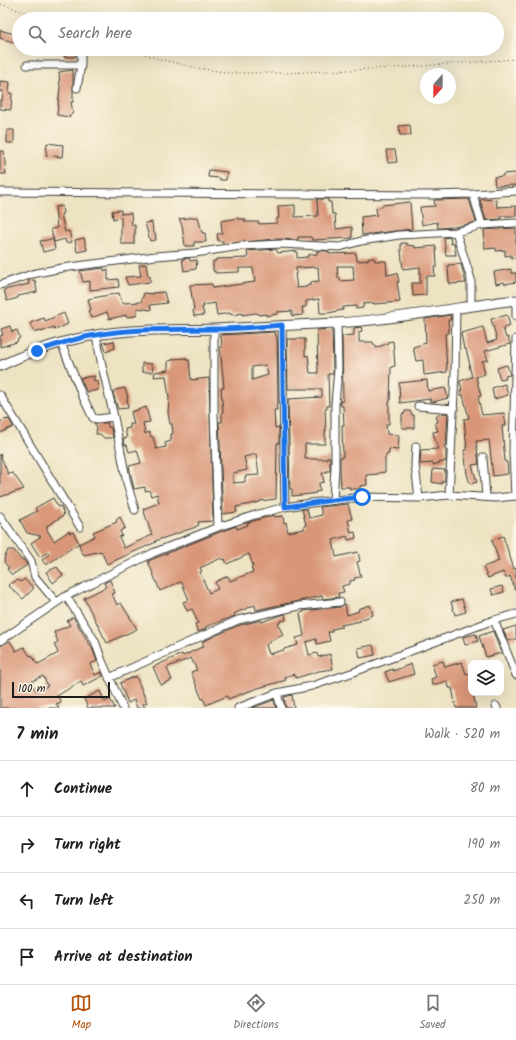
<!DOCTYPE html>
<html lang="en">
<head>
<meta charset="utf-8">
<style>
  :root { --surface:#fff; --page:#f6f6f6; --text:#202124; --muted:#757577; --line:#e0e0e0; --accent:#b45309 }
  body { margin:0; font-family:Kalam,sans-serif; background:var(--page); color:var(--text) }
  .controls { position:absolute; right:12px; bottom:12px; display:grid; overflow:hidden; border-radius:8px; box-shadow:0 4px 16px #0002 }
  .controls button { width:36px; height:36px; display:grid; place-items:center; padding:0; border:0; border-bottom:1px solid var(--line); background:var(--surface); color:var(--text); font:20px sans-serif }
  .compass { position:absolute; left:420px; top:68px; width:36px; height:36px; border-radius:50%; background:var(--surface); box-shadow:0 4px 16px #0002; rotate:201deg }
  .scale { position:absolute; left:12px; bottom:10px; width:98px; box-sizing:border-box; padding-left:4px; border:2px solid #1c1c1c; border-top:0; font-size:11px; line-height:14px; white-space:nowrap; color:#1c1c1c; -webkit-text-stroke:3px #fcf5e5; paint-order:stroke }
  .stop { position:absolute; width:12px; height:12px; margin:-9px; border:3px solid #1a73e8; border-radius:50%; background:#fff }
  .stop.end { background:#1a73e8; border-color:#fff; box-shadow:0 1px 4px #0008 }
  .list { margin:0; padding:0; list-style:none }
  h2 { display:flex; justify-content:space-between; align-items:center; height:52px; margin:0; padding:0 16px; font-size:17px }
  h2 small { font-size:13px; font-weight:400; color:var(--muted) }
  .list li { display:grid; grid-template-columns:26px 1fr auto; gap:12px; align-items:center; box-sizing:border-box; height:56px; padding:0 16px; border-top:1px solid var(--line) }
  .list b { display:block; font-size:15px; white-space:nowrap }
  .list em { font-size:13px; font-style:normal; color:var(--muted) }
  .icon { flex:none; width:22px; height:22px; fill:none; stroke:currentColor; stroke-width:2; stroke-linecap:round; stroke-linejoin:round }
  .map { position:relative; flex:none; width:516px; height:708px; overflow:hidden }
  .search { position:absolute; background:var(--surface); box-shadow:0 4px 16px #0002; left:12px; right:12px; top:12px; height:44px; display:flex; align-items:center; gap:10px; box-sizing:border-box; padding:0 14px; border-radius:22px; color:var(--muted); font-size:15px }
  .sheet { height:276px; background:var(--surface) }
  nav { display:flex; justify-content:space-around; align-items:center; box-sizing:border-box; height:56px; border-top:1px solid var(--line); background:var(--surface); font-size:11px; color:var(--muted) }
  nav a { display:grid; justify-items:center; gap:2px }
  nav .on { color:var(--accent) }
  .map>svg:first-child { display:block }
</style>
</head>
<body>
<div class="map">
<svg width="516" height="708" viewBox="0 0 516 708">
  <rect width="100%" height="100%" fill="#fcf5e5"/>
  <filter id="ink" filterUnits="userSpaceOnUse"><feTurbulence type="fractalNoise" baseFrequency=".025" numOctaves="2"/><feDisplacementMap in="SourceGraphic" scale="8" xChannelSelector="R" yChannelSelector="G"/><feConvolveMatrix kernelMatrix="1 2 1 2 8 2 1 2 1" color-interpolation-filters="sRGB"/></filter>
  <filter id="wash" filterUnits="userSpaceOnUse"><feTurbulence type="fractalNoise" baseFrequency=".012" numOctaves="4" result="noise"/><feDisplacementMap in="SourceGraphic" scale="16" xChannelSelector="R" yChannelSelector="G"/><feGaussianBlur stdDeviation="0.9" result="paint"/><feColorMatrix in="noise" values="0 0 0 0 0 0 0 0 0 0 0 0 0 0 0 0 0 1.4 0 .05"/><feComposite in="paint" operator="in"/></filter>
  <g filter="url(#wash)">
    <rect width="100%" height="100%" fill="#ede3c3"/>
    <g id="blocks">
      <path fill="#d99678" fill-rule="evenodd" d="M0 30 18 35 16 43 0 38Z
        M64 49H76L75 57H64Z
        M73 70V102H71L73 113 69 117 57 115 60 87 59 72Z
        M0 81 10 82 9 93H12L11 110 0 109V100L2 101 3 91H0Z
        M410 125 411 135H400L399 126Z
        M7 130H14V143H7Z
        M47 143 63 145 62 157 46 155Z
        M386 150H395L397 162 388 163Z
        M0 151H4L6 174H0Z
        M209 170 227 172 226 180H220V178L208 177Z
        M516 173V185L495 186 494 177 503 176V174Z
        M317 199H328V202H331L332 214H335L336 229 352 227V238L312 240 311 237H298V240L276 239 223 244V241H218L217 234 222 233 221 221 238 218V219H245V222H259V224L277 223V218H279L278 206 295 205V217L318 216Z
        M469 199 476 222 455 227 438 228 437 222 422 225 420 207 435 206 434 200Z
        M482 199 496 200 497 207 516 206V216H501V219L486 220 480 200Z
        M410 202 412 229 362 235 361 217 377 215 376 208 382 207V205Z
        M62 206 63 213 61 214 65 232 69 231 72 242 66 243 65 239 54 242 51 229 57 228 55 207Z
        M121 210V214L131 213 132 225H135V234H134V244H121V217L113 219 112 211Z
        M198 217 202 233H205L206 242H194V246H185L182 225 179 219Z
        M152 222 153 232 155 233 156 240 150 241 145 223Z
        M516 228V258H511V255L505 256V250L496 251V248L485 249 484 230Z
        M450 237 451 244 454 243 456 255H446L444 238Z
        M84 238 87 250 77 252 75 240Z
        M53 239 55 249 43 252 40 241Z
        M401 243H407V245L415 246V248L436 246 437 267H434L435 276H426V295L413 296 412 283H420V267L403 269 401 251Z
        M276 249 278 253 297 251V258L308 257V255L317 254V251H328L330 254 356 253 357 261 368 260V258H374L375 261H386L387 275 397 273 399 282H397L400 302 374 304V303L363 304V308L356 309V306L343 307V310L328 313H320L319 299 306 301V307H302L303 315 292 316V311L277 312V314L266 316V314L259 315V314L256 313 242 315V313L234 315 230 314V313L217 315 215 303 203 305 204 307H202L204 315 194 316 193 310H194L190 285 212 284 213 288 255 282 253 268H239V272L215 273V271H213V261H216V259L248 258 247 251ZM337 266H353L354 280 340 281V278H338ZM318 267 319 281 311 282V285H307V287L297 288 295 274H296V268Z
        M189 258 190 261 197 260 196 269 184 271 182 259Z
        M146 264 148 276H150V282L128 285 125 277 141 276 139 265Z
        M461 264 466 283 450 284V282H449L448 265Z
        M104 268V271L108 269V280L118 279 119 287 90 290V281L83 282 80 271Z
        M511 269V273H516V282L505 284 504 282 496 284 494 272Z
        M35 280 37 292 18 296V298L7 301 4 290 29 284 28 281Z
        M164 292 167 303 150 305 151 310 137 308 136 316 126 317V315L109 319 107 312 91 318 88 311 91 310 88 299 119 293 122 303 141 302 144 293 153 294 152 293Z
        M64 313 68 324 55 330 54 327 41 332 40 330 34 332 30 323 44 318 45 321Z
        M450 315 451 320H448L449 333 445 334 447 372 424 375 423 360 416 361 413 347 426 343 425 319Z
        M507 315 510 326 503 328 506 338 508 337 510 344 485 351 488 360 482 361 485 374 476 377 481 396 478 397 482 415 504 413 506 426H502L505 462H507L508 474 493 476 489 440 476 441 479 464 472 465 477 482 470 484 467 474 464 450H467L464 419 469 418 463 395 462 396 460 390H462L460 382V381L472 377 469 365H470L466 349H464L461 333 483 327 487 343 497 340 491 319Z
        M10 326 12 332 17 330 20 338 18 339 17 342 0 347V336L3 335 1 329Z
        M361 327 362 331 359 332V342H373L374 345H376V348L388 343 387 342 393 341 395 366 391 367 390 402H389V424H386L387 434 399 435 398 450 389 449V454H387L385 457V472L378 473V474L366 475 367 485 360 486V489H350V487H341L340 470V457H343L342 425H344L343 406H341L340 401H343L342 336 354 335V328Z
        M332 329 333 369V374H328L329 406H327V409H325L326 431H325V444H305V459H327V457H330V471H326V473H322L324 482 319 483 320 491 315 492 316 493 311 494 292 496V489H290L288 399 322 397V389H288L287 339H305V356L308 355 310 373H318L317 330Z
        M275 332 277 339 278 403 276 404 277 410H274L275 428 279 427V443H277L276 499 260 501V502L236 507 237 512 223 514 219 422H222V412H223L221 388H224L220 347H222L221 335ZM266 365 268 375 252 380V367ZM256 454 259 475 245 476V482L233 483V473L247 470 244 457Z
        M114 341 115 348 106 352 103 343Z
        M186 358V360H189L191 380 209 378 213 521 198 522 199 525 196 526V527L155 541 156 542 107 564 101 551 84 555 81 551 79 544 95 536 93 532 117 522 116 520 120 517 125 528 120 531 122 536 119 537 124 548 152 535 143 509 159 503 157 494 151 496 149 490 145 491V487L134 489 129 466 141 463 137 450 129 452 127 445H125L123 439 127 438 125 429 130 428V424H134L131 412 146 407 150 422 143 423 145 434 149 432 151 437H153L156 449 166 447 165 443 171 441V434H173L172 424H170L168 413 169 398 166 376 154 377 155 372 168 370V361L173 360V359Z
        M142 363 152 364 153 372H142Z
        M507 365 510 375 505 376 506 379 500 380 497 368Z
        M95 376 93 380 97 381 98 390 87 392 80 378Z
        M427 380 428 391 445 388 448 398 433 402H430V399L400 403 399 383Z
        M505 384 508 395 494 399 492 388Z
        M125 388 128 398H127L128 408 118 409 113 393 115 390Z
        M405 411H410L412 415H414V428H402V414L405 413Z
        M445 413 448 414 446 445H444L446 451V461L433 465V463L420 464 421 450 438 449 433 432 438 431 435 423 438 422 436 416Z
        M7 419V420L9 419 13 427 0 433V422Z
        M94 423H108V427L111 428 113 437 112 438H104L100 434H96L97 427Z
        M0 454 8 474 13 473 24 489 0 497Z
        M433 469 445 470V481H442V484L432 482Z
        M53 498 58 507 61 506 64 515 47 526V530L54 541 69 531 70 533 73 532 79 543 46 565 42 560 49 554 48 552 40 557 31 543 41 536 27 533 20 520 37 511 35 508Z
        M348 504 352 519 348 520 351 533 355 532 356 538 348 540 347 536 333 540 336 557 358 552 360 561 357 562 361 577 354 578 355 580 350 581V584L342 586 344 592 338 593 339 597 323 599 322 596 256 610 255 605 240 611 234 614 235 616 205 627 206 629 198 632 195 624 198 623 192 609 187 611 183 602 189 600 182 583 180 582 160 591 148 561 220 532 236 526 237 529 248 525 247 523 274 515 275 517 283 516 284 523 286 522 288 532 304 529V526L306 525 302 509H307L309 518 322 515 320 507ZM249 554 253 566 251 567 253 572 230 581 228 576 215 582 218 589 209 593 201 575 200 572 202 571 200 568 221 558 222 560 225 559 227 564Z
        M503 536 514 569 516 568V589L515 590 510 576 506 578 503 572 488 578 483 567 499 561 492 540Z
        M8 550H14L21 560 23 559 27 565 12 575 7 569 9 568 4 562 5 555H6Z
        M57 567 63 575 53 583 46 572Z
        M24 579 34 588 23 599 8 585 18 580 21 582Z
        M110 580 115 593 112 594 117 605 121 603 137 629 107 643 84 598 106 587 104 583Z
        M502 586 504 592 493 595 491 589Z
        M462 599 466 612 455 615 451 602Z
        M345 604 347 615 359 611 358 609 370 605 373 615 360 620 361 621 341 625 342 627 332 629V632H328L330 641 317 644 316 639 306 642 309 655 317 653 318 657 330 654 333 669 319 671 296 678 294 674 285 677 286 680 255 689 228 699 227 696 206 705 203 698 202 699 191 672 197 670 191 658 168 667 167 668 172 680 161 685 153 667 182 654 183 656 204 646 202 642 237 626 261 620 262 622 275 617 285 614 286 620 280 621V623L278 624 283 635 270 641V642L266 645 269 654 284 650V649L298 645 296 638 304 636 300 613 304 612 303 611 340 607Z
        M73 617 92 648 97 661 90 664 95 675 101 672 103 676 83 686 81 681 57 696 61 702 56 704 59 708H0V646L10 641 16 651 24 647 30 656 32 655 37 664 40 663 58 653 54 644 58 642 54 632 70 625 67 621ZM43 676 48 686 36 691 30 682Z
        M516 626V639L508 641 503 630Z
        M493 631 501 653 486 657 479 636Z
        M476 634 478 641 465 645 463 637Z
        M373 645 375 655 360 658 358 648Z
        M443 661 445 667 462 662 466 674 471 673V693H473L476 708H456L452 688H449L448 681 432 685 431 679 436 677 432 664Z
        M411 664 414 674 389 682 385 672 393 669V671Z
        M136 676 147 703 143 704 145 708H137L134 700 128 703 120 683Z
        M100 691 105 702 110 699 115 708H88L84 699Z
        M292 695 294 708H286L284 697Z
        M274 700 276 708H252Z"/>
    </g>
  </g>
  <g filter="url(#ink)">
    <use href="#blocks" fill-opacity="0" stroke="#3b3a35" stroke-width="1"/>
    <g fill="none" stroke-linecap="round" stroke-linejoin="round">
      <defs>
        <path id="minor" d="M27 65H81
          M77 88 81 65V49
          M0 192 431 195 473 194 516 191
          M473 194 482 225
          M456 232 471 279V306
          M0 285 32 274 62 268 156 256 195 253 241 246 281 244 340 247 361 241 399 235 456 232 482 225 516 223
          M516 300V316
          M282 325 285 507
          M214 329V413L218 527
          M96 335 102 366 114 417
          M61 343 82 395 93 418 97 419 114 417 127 483 135 510
          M0 395 80 527
          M418 406 454 409
          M416 446 415 465 419 498
          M483 457 486 497
          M449 495 455 373 456 308
          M515 496 513 452 516 339
          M333 500 335 468V404L338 369 337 323
          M0 516 31 561 35 577 56 602
          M66 596 95 641 102 661 123 708
          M494 620 516 675
          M0 641 66 596 153 553 218 527 255 515 285 507 311 503 362 497 419 498 449 495 496 498 516 496
          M109 678 238 620 299 606 340 602
          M277 693 281 708
          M496 706 497 708
          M238 708 277 693 312 686 354 672 494 620 516 614"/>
        <path id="secondary" d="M0 366C37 348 78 336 119 332 151 329 183 330 215 329 256 327 296 325 336 323 396 320 456 307 516 300"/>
      </defs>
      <use href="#minor" stroke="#3b3a35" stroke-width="9"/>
      <use href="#secondary" stroke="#3b3a35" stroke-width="11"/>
      <path stroke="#3b3a35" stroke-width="1" stroke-dasharray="1 3" stroke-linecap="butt" d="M1 4 44 19
        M130 49 159 59 197 68 231 73H283L393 68 516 59"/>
      <use href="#minor" stroke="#fff" stroke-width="7"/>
      <use href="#secondary" stroke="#fff" stroke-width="9"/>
    </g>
  </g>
  <g fill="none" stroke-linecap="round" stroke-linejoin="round" filter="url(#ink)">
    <path stroke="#1a73e8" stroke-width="5" d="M37 351C56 345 76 338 96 335 134 328 173 330 212 329 235 329 259 327 282 325L285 507 333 500 362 497"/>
  </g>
</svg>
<div class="controls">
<button><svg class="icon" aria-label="layers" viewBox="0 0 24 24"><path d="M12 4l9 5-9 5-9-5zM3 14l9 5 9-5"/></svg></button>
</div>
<svg class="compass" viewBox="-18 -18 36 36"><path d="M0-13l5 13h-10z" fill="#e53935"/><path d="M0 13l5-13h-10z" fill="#757577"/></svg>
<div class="scale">100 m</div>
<div class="stop" style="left:362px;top:497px"></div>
<div class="stop end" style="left:37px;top:351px"></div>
<div class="search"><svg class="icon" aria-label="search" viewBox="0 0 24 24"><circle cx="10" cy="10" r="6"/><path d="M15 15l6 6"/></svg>Search here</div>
</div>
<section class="sheet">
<h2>7 min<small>Walk · 520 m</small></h2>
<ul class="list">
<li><svg class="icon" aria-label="ahead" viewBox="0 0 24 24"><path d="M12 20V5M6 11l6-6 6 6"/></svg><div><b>Continue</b></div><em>80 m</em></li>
<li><svg class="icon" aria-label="right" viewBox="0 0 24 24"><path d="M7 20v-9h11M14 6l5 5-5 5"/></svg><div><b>Turn right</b></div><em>190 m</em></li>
<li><svg class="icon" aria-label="left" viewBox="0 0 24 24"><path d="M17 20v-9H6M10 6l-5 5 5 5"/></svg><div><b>Turn left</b></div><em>250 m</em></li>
<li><svg class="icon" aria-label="arrive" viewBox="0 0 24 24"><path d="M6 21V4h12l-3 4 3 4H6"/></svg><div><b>Arrive at destination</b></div></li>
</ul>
</section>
<nav>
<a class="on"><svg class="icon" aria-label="map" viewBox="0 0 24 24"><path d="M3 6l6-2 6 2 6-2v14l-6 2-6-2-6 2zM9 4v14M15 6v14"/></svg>Map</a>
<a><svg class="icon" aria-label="directions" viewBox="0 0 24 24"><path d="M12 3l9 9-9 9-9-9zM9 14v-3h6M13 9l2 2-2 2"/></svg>Directions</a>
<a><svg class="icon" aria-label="saved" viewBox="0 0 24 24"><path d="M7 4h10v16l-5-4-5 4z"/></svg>Saved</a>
</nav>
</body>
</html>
